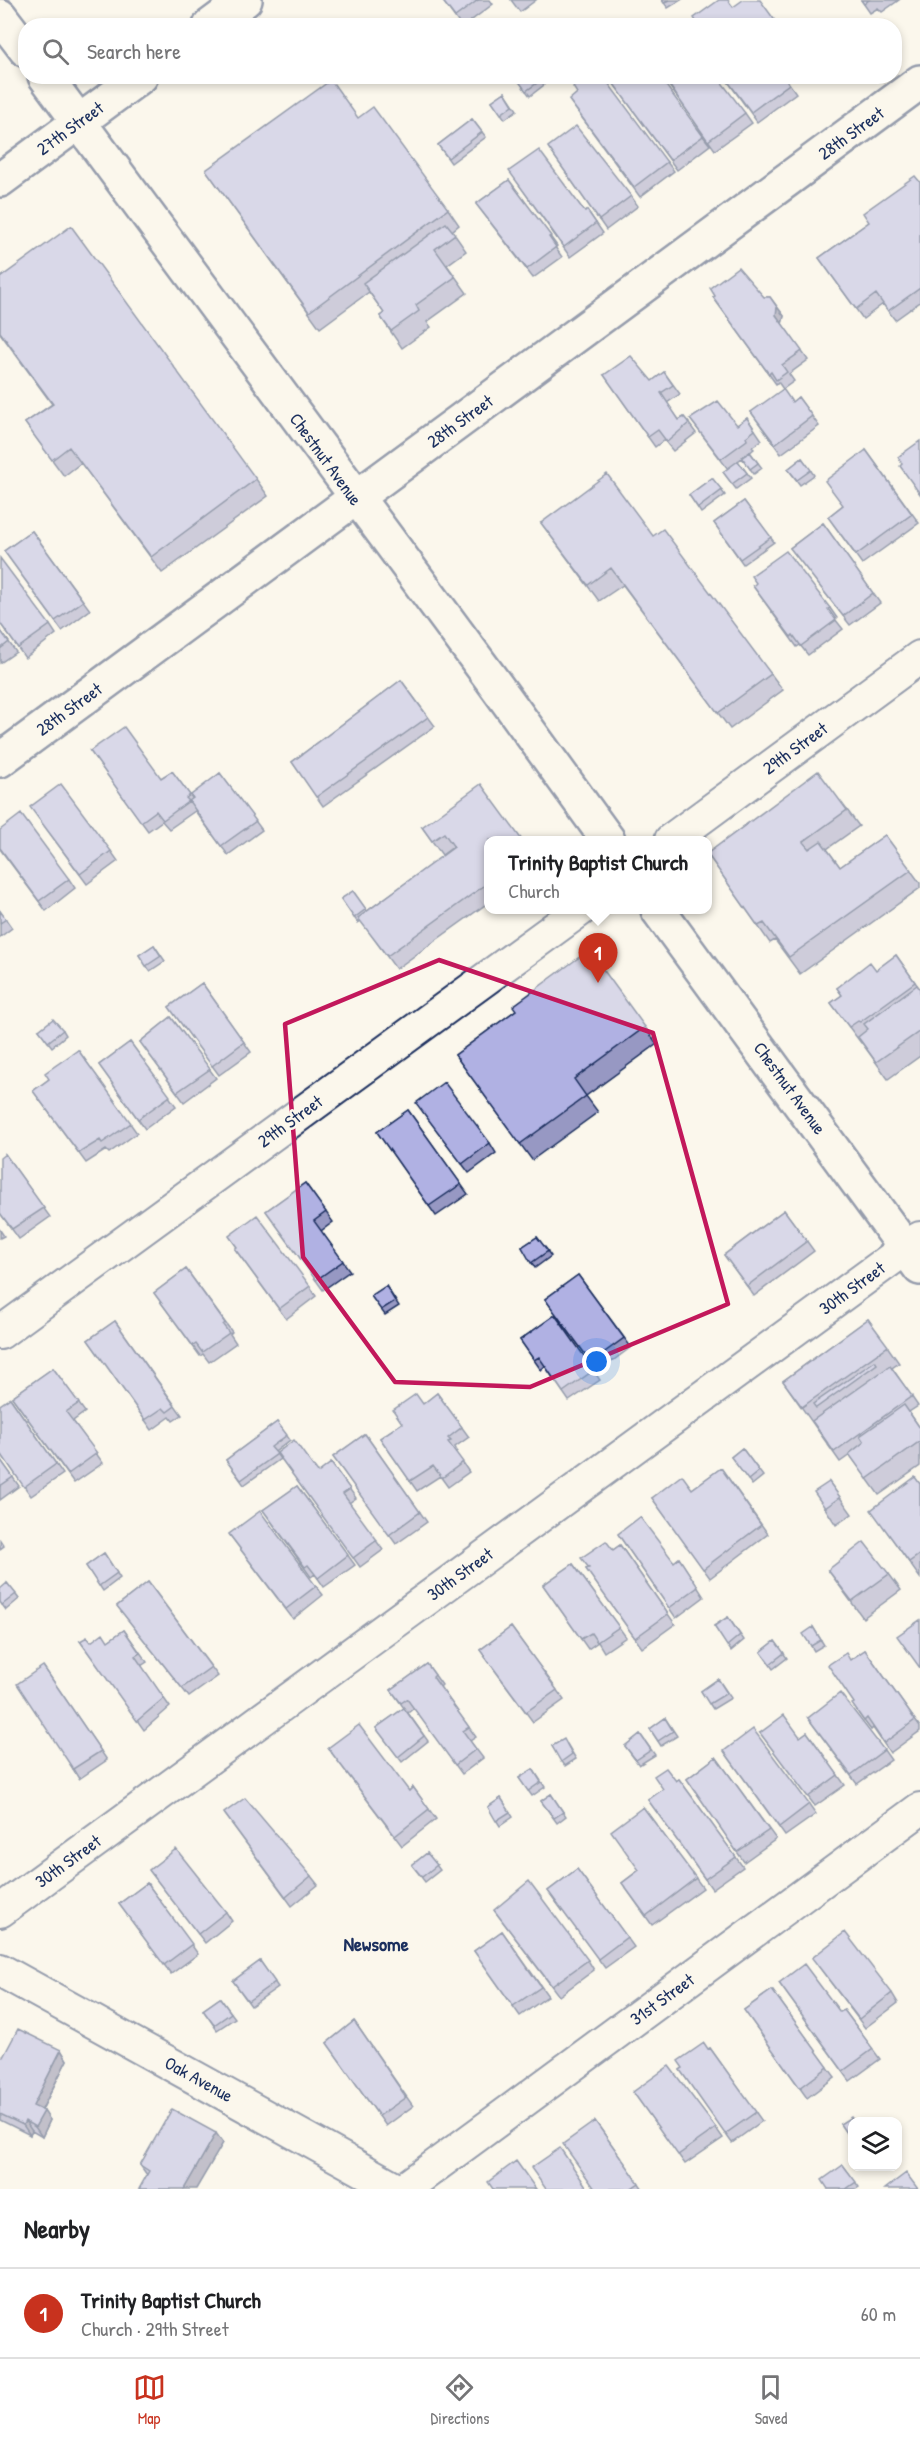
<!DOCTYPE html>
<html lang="en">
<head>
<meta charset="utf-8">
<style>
  :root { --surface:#fff; --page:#f2f2f2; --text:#202124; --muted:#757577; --line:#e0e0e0; --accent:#c8321e }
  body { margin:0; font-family:"Patrick Hand",sans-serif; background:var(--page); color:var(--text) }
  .controls { position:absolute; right:18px; bottom:18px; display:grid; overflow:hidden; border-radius:12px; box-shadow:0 3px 9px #0003 }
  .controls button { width:54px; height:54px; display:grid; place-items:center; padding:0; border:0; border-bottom:2px solid var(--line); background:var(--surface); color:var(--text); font:30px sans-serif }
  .you { position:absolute; left:597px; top:1362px; width:21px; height:21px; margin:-15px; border:4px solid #fff; border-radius:50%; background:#1a73e8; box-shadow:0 0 0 9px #1a73e833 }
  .badge { display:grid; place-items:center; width:39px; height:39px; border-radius:50%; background:var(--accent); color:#fff; font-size:20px; font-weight:700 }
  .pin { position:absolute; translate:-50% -50px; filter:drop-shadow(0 2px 3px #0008) }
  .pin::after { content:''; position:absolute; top:32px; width:21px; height:18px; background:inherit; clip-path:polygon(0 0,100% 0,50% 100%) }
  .popup { position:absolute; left:484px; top:836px; width:228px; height:78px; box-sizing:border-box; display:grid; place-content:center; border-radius:12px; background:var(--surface); filter:drop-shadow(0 2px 4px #0005); font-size:20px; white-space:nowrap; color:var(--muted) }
  .popup b { font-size:22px; color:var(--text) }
  .popup::after { content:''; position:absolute; left:50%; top:100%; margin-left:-12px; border:12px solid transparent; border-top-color:var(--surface) }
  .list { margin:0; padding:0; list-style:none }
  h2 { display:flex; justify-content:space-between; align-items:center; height:78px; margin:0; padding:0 24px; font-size:26px }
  h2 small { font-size:20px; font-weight:400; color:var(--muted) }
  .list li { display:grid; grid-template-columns:39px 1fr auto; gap:18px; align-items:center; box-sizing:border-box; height:90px; padding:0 24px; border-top:2px solid var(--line) }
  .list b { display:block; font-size:22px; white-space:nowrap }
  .list p { margin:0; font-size:20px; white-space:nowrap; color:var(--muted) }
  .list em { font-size:20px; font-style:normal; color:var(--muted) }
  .icon { flex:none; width:33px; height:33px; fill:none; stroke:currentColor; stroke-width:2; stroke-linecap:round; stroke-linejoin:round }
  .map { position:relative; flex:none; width:920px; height:2189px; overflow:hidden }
  .search { position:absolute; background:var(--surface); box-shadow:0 3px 9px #0003; left:18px; right:18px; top:18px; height:66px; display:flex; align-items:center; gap:15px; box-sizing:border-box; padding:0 21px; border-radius:24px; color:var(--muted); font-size:22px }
  .sheet { height:168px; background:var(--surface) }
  nav { display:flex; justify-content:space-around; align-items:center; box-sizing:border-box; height:84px; border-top:2px solid var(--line); background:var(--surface); font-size:16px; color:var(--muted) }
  nav a { display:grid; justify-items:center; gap:3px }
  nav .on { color:var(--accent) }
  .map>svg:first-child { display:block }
</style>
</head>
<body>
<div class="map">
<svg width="920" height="2189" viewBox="0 0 920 2189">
  <rect width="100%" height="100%" fill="#fbf7ec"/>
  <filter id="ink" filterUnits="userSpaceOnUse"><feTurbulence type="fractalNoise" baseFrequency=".0167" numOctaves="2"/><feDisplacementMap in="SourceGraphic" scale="12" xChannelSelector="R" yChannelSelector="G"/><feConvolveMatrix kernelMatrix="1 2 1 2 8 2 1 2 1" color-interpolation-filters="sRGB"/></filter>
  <g filter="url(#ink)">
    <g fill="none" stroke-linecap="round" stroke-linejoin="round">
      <defs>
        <path id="minor" d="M671 840 920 657
          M0 1333 580 910
          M0 1911 920 1238
          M0 1970 397 2189
          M404 2189 920 1809"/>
        <path id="secondary" d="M0 16 26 50
          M210 26 245 0
          M45 76 492 680 608 840
          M0 180 141 76
          M0 760 920 82
          M658 910 920 1268"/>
      </defs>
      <use href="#minor" stroke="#1b2f5e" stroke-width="36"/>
      <use href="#secondary" stroke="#1b2f5e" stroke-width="38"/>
      <use href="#minor" stroke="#fbf7ec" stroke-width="32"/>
      <use href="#secondary" stroke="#fbf7ec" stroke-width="33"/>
    </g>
    <path fill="#9798c3" stroke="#1b2f5e" stroke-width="1.5" d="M442 0H490L493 4 464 26H461Z
      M511 0H536L520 12Z
      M662 0H681L668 8Z
      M861 0H899L882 12 878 8 870 13Z
      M538 76 544 85 530 96 518 80Z
      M608 76 703 136 710 145 677 170Z
      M662 76 745 113 752 123 715 150Z
      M724 76H790L786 79 796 93 757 122Z
      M505 92 517 110 505 119 492 101Z
      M569 100 667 162 674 171 640 197Z
      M358 118 448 209 459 225 452 231 466 251 447 265 467 293 427 322 431 327 402 348 380 316 384 313 369 292 320 328 206 170Z
      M472 119 486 137 451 163 438 145Z
      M548 147 631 196 638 206 606 230Z
      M509 180 557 246 555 247 562 257 533 278 476 204Z
      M516 180 585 212 587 210 603 233 570 257Z
      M920 182V302L895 320 883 304 863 319 819 258 869 222Z
      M0 278 256 479 268 496 162 573 81 463 64 476 25 423 52 404 0 333Z
      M713 297H770L784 316 782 324 808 360 789 374 794 381 783 389 778 382 776 384Z
      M664 372 680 394 667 403 679 420 684 417 696 433 673 451 664 440 655 447 604 375 652 381Z
      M798 397 819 426 781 454 751 412 792 402Z
      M747 418 762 440 752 447 754 449 748 454 750 452 762 468 754 474 742 458 738 461 751 478 736 489 723 472 728 469 690 419 737 425Z
      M866 450 919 523 862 564 828 517 843 505Z
      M802 458 814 475 800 485 788 469Z
      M712 478 725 495 701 513 689 495Z
      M744 501 774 542 743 564 714 523Z
      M541 523 653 536 771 674 783 690 730 729 623 585 599 601Z
      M823 523 880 603 850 625 790 548Z
      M32 531 90 610 62 631 4 551Z
      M753 586 830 608 837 618 835 619 843 629 808 655 800 645 797 647Z
      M0 623 50 625 56 634 25 658Z
      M0 630 16 652 0 663Z
      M401 680 435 726 323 806 292 762Z
      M90 751 161 778 172 771 192 798 220 773 262 830 228 855 195 811 169 829 162 821 148 831Z
      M847 810 859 826 827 849 840 867 885 835 920 883V888L800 974 775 940 770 943 708 855Z
      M37 816 111 851 118 861 87 884Z
      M422 827 489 840V902L396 969 361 921 358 923 341 899 353 891 367 911 454 848 453 847 442 855Z
      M0 849 69 879 75 888 46 911Z
      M0 911 12 928 0 937Z
      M154 945 165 961 150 971 139 955Z
      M896 955 920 989V1056L888 1079 862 1043H861L831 1003 842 995 837 988 876 970Z
      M202 983 251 1052 219 1075 169 1007Z
      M516 1010 645 1027 657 1044 586 1096 598 1112 532 1160 455 1055Z
      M171 1017 216 1078 184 1102 140 1042Z
      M39 1030H63L66 1035 52 1047Z
      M130 1042 176 1106 145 1129 99 1065Z
      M78 1050 137 1133 109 1153 106 1150 86 1163 33 1091 49 1079Z
      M408 1110 468 1194 436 1216 377 1132Z
      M423 1112 490 1143 496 1153 469 1173Z
      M5 1154 50 1217 19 1239 0 1213Z
      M305 1183 333 1222 321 1231 350 1271 323 1290 266 1211Z
      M784 1210 814 1251 754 1296 724 1255Z
      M0 1230 4 1236 0 1238Z
      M229 1236 310 1286 316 1296 286 1319 235 1249 237 1247Z
      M537 1237 551 1256 535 1268 522 1247Z
      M186 1269 232 1332 230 1334 236 1343 209 1362 203 1354 200 1356 154 1293Z
      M578 1275 631 1347 598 1372 545 1299Z
      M386 1286 399 1306 385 1315 371 1296Z
      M555 1315 600 1380 569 1401 545 1366 541 1370 520 1340Z
      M868 1319 899 1363 892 1368 918 1406 909 1412 920 1428V1466L879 1495 850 1455 840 1462 783 1381Z
      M115 1321 182 1415 173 1421 170 1417 152 1430 88 1340Z
      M53 1368 85 1412 73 1421 103 1463 74 1483 12 1397Z
      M437 1393 469 1437 455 1447 457 1451 455 1452 469 1472 448 1487 440 1476 417 1491 380 1438 402 1423 423 1404Z
      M10 1398 63 1474 31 1496 0 1452Z
      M277 1422 290 1440 275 1452 280 1459 244 1485 226 1460Z
      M365 1434 427 1522 396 1544 333 1457Z
      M742 1448 763 1476 752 1485 731 1457Z
      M277 1453 318 1473 331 1463 356 1498 349 1503 383 1550 360 1567Z
      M0 1459 19 1486 0 1500Z
      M721 1468 768 1534 710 1578 652 1498 692 1489Z
      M829 1482 852 1514 836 1525 825 1508Z
      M920 1484V1578L883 1526Z
      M297 1486 355 1565 324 1587 315 1574 311 1577 263 1510Z
      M229 1534 316 1586 323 1595 293 1619Z
      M618 1534 674 1562 679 1558 704 1597 676 1618Z
      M0 1540 4 1546 0 1549Z
      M620 1545 675 1624 642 1648 586 1569Z
      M104 1553 120 1578 103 1591 86 1566Z
      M573 1564 626 1637 604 1652 598 1642 588 1649 543 1585Z
      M828 1570 889 1574 901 1590 863 1618Z
      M148 1582 218 1676 189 1697 117 1606Z
      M7 1583 19 1599 6 1610 0 1602Z
      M728 1617 744 1640 731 1651 714 1626Z
      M511 1627 564 1700 533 1722 480 1650Z
      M813 1627 824 1645 814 1651 811 1646Z
      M124 1630 147 1662 141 1666 170 1707 144 1730 80 1641H108Z
      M775 1641 787 1658 773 1669 761 1652Z
      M865 1650 920 1727V1731L890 1753 873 1728 871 1730 859 1714 854 1703 850 1660Z
      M427 1664 442 1685 440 1687 476 1737 470 1741 483 1758 462 1774 414 1708 408 1713 428 1741 402 1762 376 1728 404 1708 391 1690Z
      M43 1666 107 1760 79 1779 73 1769Z
      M718 1679 731 1698 713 1709 701 1691Z
      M665 1718 677 1736 661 1746 650 1729Z
      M808 1718 884 1750 891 1760 857 1784Z
      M807 1732 845 1785 815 1806 760 1733 800 1737Z
      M640 1734 655 1755 639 1765 625 1746Z
      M567 1744 576 1759 565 1766 552 1746Z
      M328 1748 409 1791 413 1787 436 1819 402 1846Z
      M724 1751 809 1804 816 1814 785 1836Z
      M716 1757 776 1839 744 1862 687 1779Z
      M533 1769 545 1787 532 1796 519 1778Z
      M679 1779 743 1867 712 1889 648 1800 663 1789Z
      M551 1794 566 1816 557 1823 541 1801Z
      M501 1798 513 1817 500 1826 488 1807Z
      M643 1807 703 1888 652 1925 622 1883 639 1870Z
      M224 1813 311 1876 318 1885 292 1906Z
      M427 1853 440 1870 425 1882 412 1865Z
      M577 1869 634 1947 605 1968 548 1891Z
      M149 1870 226 1912 232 1921 205 1943Z
      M147 1883 198 1954 171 1974 119 1904Z
      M494 1910 588 1960 594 1970 559 1996Z
      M502 1931 548 1996 520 2016 474 1951Z
      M260 1961 278 1987 251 2006 233 1981Z
      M819 1967 892 1993 898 2003 865 2028Z
      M779 1983 840 2012 844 2010 880 2059 850 2081Z
      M772 1990 835 2077 807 2098 744 2010Z
      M220 1998 235 2018 217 2030 203 2010Z
      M354 2021 413 2106 386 2126 327 2043Z
      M710 2048 762 2121 732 2143 680 2070Z
      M61 2050 67 2060 42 2110 50 2120 42 2137 32 2131 30 2135 0 2120V2055L3 2057Z
      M633 2092 716 2128 723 2138 685 2164Z
      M595 2121 643 2189H595Z
      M852 2121V2141L840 2124Z
      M223 2143 147 2175 140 2165Z
      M843 2165 859 2187 856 2189H828Z"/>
    <path fill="#7b7c9f" stroke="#1b2f5e" stroke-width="1.5" d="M777 307 784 316 782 324 776 315Z
      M61 2050 67 2060 39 2115 33 2106Z
      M44 2111 50 2120 42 2137 35 2127Z
      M25 2121 32 2131 30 2135 23 2125Z
      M216 2133 223 2143 196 2189H184Z"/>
    <path fill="#b0b1e3" stroke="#1b2f5e" stroke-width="1.5" d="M442 0H478L455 17Z
      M662 0H670L664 3Z
      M719 0H728L733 7 743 0H760L779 26H699L694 18Z
      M861 0H869L864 4Z
      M523 76H538L541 80 526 91 518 80Z
      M587 76H590L594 81 600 76H603L667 162 634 187 569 100 577 93 573 87Z
      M608 76H659L703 136 670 160Z
      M663 76H717L745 113 708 141Z
      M724 76H784L789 84 751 112Z
      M331 80 358 118 373 107 448 209 309 312 206 170Z
      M505 92 513 105 501 114 492 101Z
      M472 119 482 132 448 158 438 145Z
      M576 126 631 196 599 220 548 147Z
      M539 150 585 212 587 210 596 223 564 247 509 171Z
      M915 176 920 182V288L888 311 876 294 856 309 819 258 869 222 863 213Z
      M509 180 551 236 549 237 556 247 527 269 476 204Z
      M446 223 455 234 435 249 455 277 416 305 419 311 391 331 380 316 384 313 363 283Z
      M71 226 256 479 151 557 69 447 52 460 25 423 53 404 0 332V278Z
      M738 267 764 297H770L777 307 776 315 802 351 782 365 787 372 776 380 771 372 769 374 713 297 715 296 710 288Z
      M631 356 652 381 664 372 673 385 661 393 679 420 684 417 689 423 667 442 658 430 648 437 604 375Z
      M783 389 792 402 798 397 812 416 775 444 751 412Z
      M718 401 737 425 747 418 755 430 746 437 747 440 721 459 690 419Z
      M920 441V494L900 466 902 464 898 457Z
      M866 450 912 514 856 555 828 517 843 505 825 481Z
      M750 452 758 463 750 469 742 457Z
      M802 458 811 470 797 480 788 469Z
      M738 461 747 473 732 484 723 472Z
      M607 474 653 536 663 529 771 674 718 713 611 568 588 585 541 523Z
      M712 478 722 490 698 508 689 495Z
      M744 501 771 537 740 559 714 523Z
      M823 523 873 593 843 616 790 548Z
      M32 531 83 601 55 621 4 551Z
      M786 551 830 608 828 609 836 620 801 646 793 635 791 637 753 586 756 583 751 576Z
      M0 558 50 625 18 648 0 623Z
      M0 630 9 642 0 649Z
      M401 680 428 717 316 797 292 762Z
      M124 727 161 778 172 771 190 795 186 798 189 801 193 798 191 795 220 773 256 821 221 846 189 801 163 820 156 811 141 822 90 751Z
      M818 771 847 810 803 842 809 849 821 841 840 867 885 835 911 870 789 957 764 923 758 926 708 855V853Z
      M61 784 111 851 80 874 30 807Z
      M481 784 522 840H489V882L387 956 358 918 454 847 444 833 432 841 422 827Z
      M21 814 69 879 39 901 0 848V830Z
      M353 891 366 909 354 918 341 899Z
      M0 911 6 919 0 923Z
      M154 945 161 956 146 966 139 955Z
      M589 950 645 1027 574 1079 586 1096 520 1144 455 1055 516 1010 513 1006Z
      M896 955 915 982 860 1022 858 1021 849 1027 831 1003 842 995 837 988 870 962 876 970Z
      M202 983 244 1042 212 1066 169 1007Z
      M917 985 920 989V1031L876 1062 858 1037 868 1029 864 1024Z
      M171 1017 210 1069 177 1092 140 1042Z
      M53 1019 63 1030 48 1042 39 1030Z
      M130 1042 170 1096 138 1119 99 1065Z
      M78 1050 131 1123 102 1143 100 1140 79 1153 33 1091 49 1079 45 1073Z
      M444 1082 490 1143 462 1164 416 1103Z
      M408 1110 461 1184 429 1206 377 1132Z
      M5 1154 44 1208 12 1229 0 1213V1158Z
      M305 1183 326 1212 314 1221 343 1261 316 1280 266 1211Z
      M784 1210 807 1241 747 1286 724 1255Z
      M257 1215 310 1286 279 1309 235 1249 237 1247 229 1236Z
      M537 1237 548 1251 531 1263 522 1247Z
      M186 1269 225 1323 223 1325 229 1333 202 1352 196 1344 193 1346 154 1293Z
      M578 1275 624 1338 591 1362 545 1299Z
      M386 1286 395 1301 381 1310 371 1296Z
      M555 1315 594 1370 563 1392 539 1357 534 1360 520 1340Z
      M868 1319 888 1346 802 1407 783 1381Z
      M115 1321 175 1406 167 1412 163 1408 145 1420 88 1340Z
      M875 1361 877 1364 816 1408 813 1404Z
      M890 1366 912 1396 834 1452 812 1421Z
      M53 1368 79 1403 66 1412 97 1453 68 1474 12 1397Z
      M437 1393 462 1427 448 1438 451 1441 448 1442 463 1462 442 1478 433 1466 410 1481 380 1438 402 1423 393 1410 416 1394 423 1404Z
      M10 1398 56 1464 24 1487 0 1452V1405Z
      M904 1405 920 1428V1441L867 1479 849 1454 864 1442 860 1436Z
      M277 1422 287 1435 271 1447 277 1454 241 1480 226 1460Z
      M365 1434 420 1512 389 1535 333 1457Z
      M294 1440 318 1473 331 1463 350 1489 343 1494 377 1540 353 1558 277 1453Z
      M742 1448 759 1471 748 1480 731 1457Z
      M0 1459 13 1477 0 1486Z
      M721 1468 761 1525 703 1569 652 1498 682 1475 692 1489Z
      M915 1477 920 1484V1554L909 1562 871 1510Z
      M829 1482 840 1497 825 1508 814 1492Z
      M297 1486 348 1555 318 1578 308 1565 305 1567 263 1510Z
      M260 1511 316 1586 286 1609 229 1534Z
      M640 1517 674 1562 679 1558 698 1587 669 1608 618 1534Z
      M606 1541 613 1550 620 1545 668 1614 635 1638 586 1569 589 1568 581 1558Z
      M864 1542 889 1574 852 1601 828 1570Z
      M104 1553 117 1573 99 1586 86 1566Z
      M573 1564 619 1627 597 1642 591 1633 581 1639 543 1585Z
      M148 1582 211 1667 182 1688 117 1606Z
      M7 1583 16 1594 2 1605 0 1602V1589Z
      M728 1617 740 1635 727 1646 714 1626Z
      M920 1620V1668L897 1636Z
      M511 1627 557 1690 526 1712 480 1650Z
      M813 1627 821 1640 811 1646 803 1634Z
      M124 1630 140 1653 135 1656 164 1698 137 1721 80 1641 87 1637 91 1642 103 1633 108 1641Z
      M775 1641 784 1653 770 1664 761 1652Z
      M865 1650 915 1720 884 1743 867 1718 864 1721 852 1704 854 1703 828 1665 846 1653 850 1660Z
      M427 1664 435 1675 433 1677 469 1727 463 1731 476 1749 455 1765 407 1699 401 1703 391 1690Z
      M43 1666 101 1751 73 1769 17 1684Z
      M718 1679 727 1693 709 1704 701 1691Z
      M840 1693 884 1750 851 1775 808 1718Z
      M404 1708 424 1736 398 1757 376 1728Z
      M784 1715 800 1737 807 1732 838 1775 808 1797 760 1733Z
      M665 1718 673 1731 658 1741 650 1729Z
      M359 1725 409 1791 413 1787 429 1809 395 1836 328 1748Z
      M753 1729 809 1804 779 1827 724 1751Z
      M640 1734 651 1750 636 1760 625 1746Z
      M564 1739 572 1754 561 1762 552 1746Z
      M716 1757 769 1830 737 1852 687 1779Z
      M666 1768 676 1781 679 1779 736 1857 705 1879 648 1800 663 1789 654 1776Z
      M533 1769 541 1782 528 1791 519 1778Z
      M551 1794 563 1812 554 1818 541 1801Z
      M245 1798 311 1876 286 1897 224 1813Z
      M501 1798 510 1812 496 1821 488 1807Z
      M643 1807 696 1878 646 1916 622 1883 639 1870 611 1831Z
      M176 1849 226 1912 198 1934 149 1870Z
      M427 1853 437 1865 422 1877 412 1865Z
      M577 1869 627 1937 598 1959 548 1891Z
      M529 1881 588 1960 552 1986 494 1910Z
      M147 1883 192 1944 164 1965 119 1904Z
      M502 1931 541 1987 513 2006 474 1951Z
      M845 1932 892 1993 859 2019 812 1958Z
      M260 1961 275 1982 248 2001 233 1981Z
      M804 1964 840 2012 844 2010 873 2049 843 2071 779 1983Z
      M772 1990 828 2067 800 2088 744 2010Z
      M220 1998 231 2013 214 2025 203 2010Z
      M354 2021 406 2097 379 2116 327 2043Z
      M18 2029 61 2050 33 2106 44 2111 35 2127 25 2121 23 2125 0 2114V2055L3 2057Z
      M704 2043 708 2049 710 2048 756 2112 725 2134 680 2070 683 2068 678 2061Z
      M669 2066 716 2128 678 2155 633 2092Z
      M172 2109 216 2133 184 2189H139L149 2171 140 2165Z
      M851 2117 854 2121H852V2134L848 2136 840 2124Z
      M595 2121 639 2183 630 2189H595L563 2144Z
      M560 2148 588 2189H546L531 2168Z
      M516 2161 536 2189H493L488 2182Z
      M843 2165 856 2182 846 2189H828L822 2180Z
      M906 2173 918 2189H885Z"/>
  </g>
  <path d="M0 0H920V2189H0ZM439 960 653 1033 728 1304 530 1387 395 1382 303 1257 285 1024Z" fill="#fbf7ec" fill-opacity=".55" fill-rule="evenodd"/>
  <path fill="none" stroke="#c2185b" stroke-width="4.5" stroke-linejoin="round" d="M439 960 653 1033 728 1304 530 1387 395 1382 303 1257 285 1024Z"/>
  <g text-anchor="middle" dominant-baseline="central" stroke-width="5" stroke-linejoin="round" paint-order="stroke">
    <g font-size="18" fill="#1b2f5e" stroke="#fbf7ec">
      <text transform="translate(70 128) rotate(-36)">27th Street</text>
      <text transform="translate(851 133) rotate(-36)">28th Street</text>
      <text transform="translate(460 421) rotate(-36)">28th Street</text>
      <text transform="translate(326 459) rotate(54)">Chestnut Avenue</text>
      <text transform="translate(69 709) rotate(-36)">28th Street</text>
      <text transform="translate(795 748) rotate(-36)">29th Street</text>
      <text transform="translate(790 1088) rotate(54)">Chestnut Avenue</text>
      <text transform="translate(290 1121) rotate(-36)">29th Street</text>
      <text transform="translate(852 1288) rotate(-36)">30th Street</text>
      <text transform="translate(460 1574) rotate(-36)">30th Street</text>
      <text transform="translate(68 1861) rotate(-36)">30th Street</text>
      <text transform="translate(662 1999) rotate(-36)">31st Street</text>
      <text transform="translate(199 2079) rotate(29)">Oak Avenue</text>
    </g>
    <g font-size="20" font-weight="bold" fill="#1b2f5e" stroke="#fbf7ec">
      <text x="376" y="1943">Newsome</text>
    </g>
  </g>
</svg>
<div class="controls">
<button><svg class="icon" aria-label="layers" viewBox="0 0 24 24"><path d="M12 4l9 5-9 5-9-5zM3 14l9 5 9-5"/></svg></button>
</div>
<div class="you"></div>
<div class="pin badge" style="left:598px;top:983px">1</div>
<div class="popup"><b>Trinity Baptist Church</b>Church</div>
<div class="search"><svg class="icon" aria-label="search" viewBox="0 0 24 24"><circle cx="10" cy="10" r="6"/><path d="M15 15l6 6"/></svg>Search here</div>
</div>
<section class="sheet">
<h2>Nearby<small></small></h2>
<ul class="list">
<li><span class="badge">1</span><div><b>Trinity Baptist Church</b><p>Church · 29th Street</p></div><em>60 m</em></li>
</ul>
</section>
<nav>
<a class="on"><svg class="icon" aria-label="map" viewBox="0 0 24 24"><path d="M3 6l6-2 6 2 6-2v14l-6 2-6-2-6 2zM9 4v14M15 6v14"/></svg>Map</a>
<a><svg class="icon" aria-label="directions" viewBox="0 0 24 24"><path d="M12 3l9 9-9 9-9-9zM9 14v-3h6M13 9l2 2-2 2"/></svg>Directions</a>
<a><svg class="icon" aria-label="saved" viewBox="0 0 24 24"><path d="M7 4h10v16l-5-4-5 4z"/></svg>Saved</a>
</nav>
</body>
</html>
